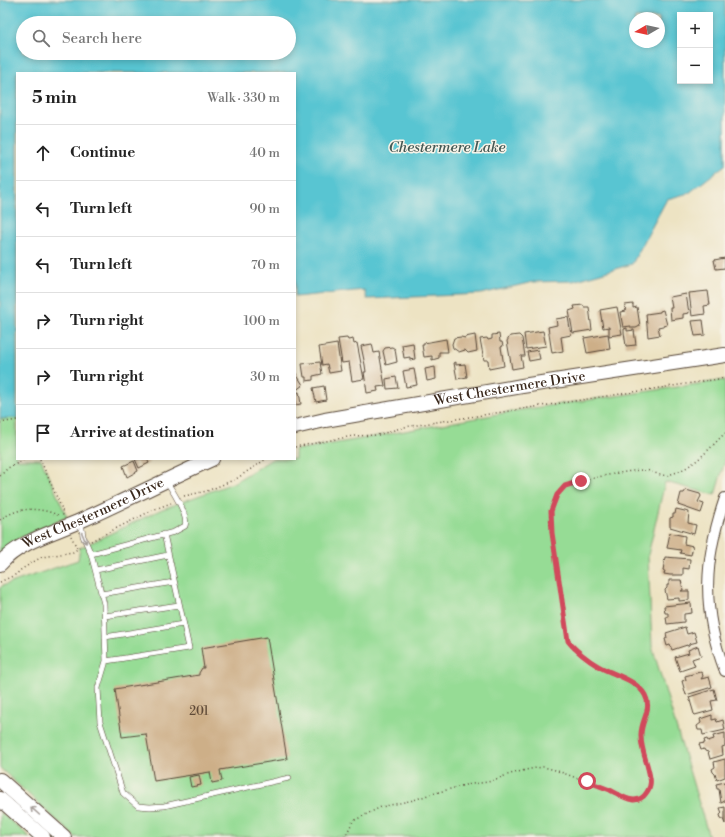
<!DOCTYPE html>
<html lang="en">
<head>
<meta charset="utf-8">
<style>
  :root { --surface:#fff; --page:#f6f6f6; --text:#222; --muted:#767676; --line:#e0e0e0 }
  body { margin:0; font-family:"Libre Bodoni",serif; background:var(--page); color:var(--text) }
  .controls { position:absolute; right:12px; top:12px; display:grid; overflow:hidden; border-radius:0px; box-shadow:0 2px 6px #0003 }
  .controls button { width:36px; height:36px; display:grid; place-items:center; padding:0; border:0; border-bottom:1px solid var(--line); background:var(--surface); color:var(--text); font:20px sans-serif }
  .compass { position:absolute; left:629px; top:12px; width:36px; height:36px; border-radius:50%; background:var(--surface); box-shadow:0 2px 6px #0003; rotate:261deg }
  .stop { position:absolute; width:12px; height:12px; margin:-9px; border:3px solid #d1495b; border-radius:50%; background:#fff }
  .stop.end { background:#d1495b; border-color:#fff; box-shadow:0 1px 4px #0008 }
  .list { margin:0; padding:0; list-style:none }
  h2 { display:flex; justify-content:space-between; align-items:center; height:52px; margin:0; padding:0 16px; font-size:17px }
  h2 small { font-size:13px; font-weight:400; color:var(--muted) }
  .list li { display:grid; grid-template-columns:26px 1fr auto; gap:12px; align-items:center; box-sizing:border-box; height:56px; padding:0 16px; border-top:1px solid var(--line) }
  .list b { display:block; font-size:15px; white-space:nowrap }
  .list em { font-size:13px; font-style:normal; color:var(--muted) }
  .icon { flex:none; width:22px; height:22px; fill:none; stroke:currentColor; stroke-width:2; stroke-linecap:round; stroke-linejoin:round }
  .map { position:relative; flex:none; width:725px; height:837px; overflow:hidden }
  .search { position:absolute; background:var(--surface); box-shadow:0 2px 6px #0003; left:16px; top:16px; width:280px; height:44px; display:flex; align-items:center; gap:10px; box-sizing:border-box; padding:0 14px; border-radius:22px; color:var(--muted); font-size:15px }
  .panel { position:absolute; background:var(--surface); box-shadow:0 2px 6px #0003; left:16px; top:72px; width:280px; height:388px; border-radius:0px }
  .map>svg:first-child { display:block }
</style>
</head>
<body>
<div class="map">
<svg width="725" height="837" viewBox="0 0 725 837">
  <rect width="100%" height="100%" fill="#f7f3e8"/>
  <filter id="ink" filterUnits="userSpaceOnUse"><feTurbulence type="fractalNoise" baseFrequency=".025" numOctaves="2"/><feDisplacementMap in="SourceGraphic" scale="8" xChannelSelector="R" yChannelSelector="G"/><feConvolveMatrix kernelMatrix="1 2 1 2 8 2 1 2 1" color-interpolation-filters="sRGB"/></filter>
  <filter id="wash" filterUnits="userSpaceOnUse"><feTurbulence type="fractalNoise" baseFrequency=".012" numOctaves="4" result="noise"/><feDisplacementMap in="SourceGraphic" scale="16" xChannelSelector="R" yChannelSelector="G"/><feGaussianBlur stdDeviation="0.9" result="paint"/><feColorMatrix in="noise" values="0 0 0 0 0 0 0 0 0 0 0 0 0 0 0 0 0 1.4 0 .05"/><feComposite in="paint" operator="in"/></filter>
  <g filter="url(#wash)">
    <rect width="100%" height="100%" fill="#ede3c3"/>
    <path fill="#96dc95" stroke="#68835a" d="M725 380V461L715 495 665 482 648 555 652 646 709 837H75L0 768V588L2 586 78 560 80 548 160 510 233 483 272 459H295V450L361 439 520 410Z
      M17 418V459H41L67 517 19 538 0 554V419Z
      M0 812 30 837H0Z"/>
    <path fill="#59c5d2" stroke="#4a7878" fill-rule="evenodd" d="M0 0H725V165L689 193 667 199 632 264 573 281 533 282 481 294 367 299 364 290 295 297V73H17V418L0 419ZM680 15H710V81H680ZM635 18H659V42H635ZM23 23H289V53H23Z"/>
    <g id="blocks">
      <path fill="#cdaf88" d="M725 258V268L716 269 714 260Z
        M708 291 710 305 704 306 705 314 692 316 689 293Z
        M686 294 689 313 683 314V318L671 320 670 308H672L670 297Z
        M633 304V308L637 307 640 326 636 328H631V326L623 327 620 312 626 311 625 305Z
        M583 305 584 307H589L592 330 573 333 569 311 575 309 574 306Z
        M617 307 622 334 609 336V327L603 328 600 310Z
        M663 310 667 325 658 327 660 335 648 337 646 314 660 312V311Z
        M568 317 571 335 561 337 563 351 552 353 548 327 557 325 556 319Z
        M703 320 705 335 695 336 692 321Z
        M627 328V331L634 330 636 345 626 346 624 332V329Z
        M543 331 546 346 526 349 524 334Z
        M499 334 500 342H502L503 346 501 347 504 366 489 369 488 360H484L480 339 487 338 488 340 492 339V335Z
        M608 334 610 349 587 353 584 338Z
        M475 335 477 351 468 353 465 350 459 352 453 348 452 344 454 338 461 337 465 338V337Z
        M519 335 522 338 525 356H521L523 367 512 369 507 341 510 336Z
        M347 338 348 340 353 339 354 344 357 343 364 379 352 381 349 362 342 363 338 339Z
        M446 339 448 352H439V358L432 360V356L424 357 422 345H424V343Z
        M413 343 415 359 410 360V357L404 358 402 345Z
        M337 344 341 371 329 373 327 364 322 365 319 347Z
        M372 344 374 353 379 352 385 386 377 387 378 391 367 393 364 372H366L365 365 361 346Z
        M392 347 395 349 397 362 386 365 383 351 385 348Z
        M538 350 540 359 529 361 527 352Z
        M320 362 322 374 313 376V380L306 381V377H304L302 364Z
        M456 362V365L465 364 467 377 457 379 454 363Z
        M435 367 436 379 427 381 425 369Z
        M414 369 417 385 406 387 403 371Z
        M295 372 303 385 295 391Z
        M396 377 398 388 387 389 386 379Z
        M324 386 326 400 316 402 313 388Z
        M299 392 301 404 295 405V393Z
        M135 459H147L149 463 139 468Z
        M134 461 138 471 127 477 123 466Z
        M686 490 700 494 701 496 698 502 704 504 701 513 678 505 681 493H684Z
        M676 509 689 512 688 523 696 525 694 534 670 527V518L673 517V514H675Z
        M670 533 685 536 684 544 693 546 691 555 680 553 681 550 667 548Z
        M665 557 690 559 689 569 683 568V575H670L664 574 665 571H663Z
        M669 580H681L683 590 681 591H689V600L679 601V598L667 599 665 590 667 588V585H669Z
        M691 603 692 613 684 614V622L667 624 666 617H668V613H665L664 606Z
        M685 627 687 634 694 632 697 642 689 644V645L687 646V645L672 650 670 645 667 646 665 639 667 638 666 633Z
        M267 637 287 759 220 770 222 781 212 783 210 772 154 781 146 734 122 737 115 689 199 675V673L202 668H204L201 648Z
        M698 646 701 656 692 659 695 666 680 671 675 657 689 653 688 650Z
        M700 672 702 673 703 676 701 679 709 677 712 687 686 695 682 681 686 680 685 676Z
        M714 689 717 700 711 701 713 710 695 715 694 714 689 697Z
        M712 715V720L716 719 717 722 723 720 725 730 703 735 702 730H698L697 726 701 723 700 719Z
        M725 733V746L722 747 723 755 710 759 708 752 705 751 704 749 701 750 699 744 705 743 704 740 707 739 708 741 714 739 713 736Z
        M725 759V777L717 780 715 774 713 772 712 769 715 767 714 762Z
        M199 775 201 785 191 787 189 777Z
        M725 782V801L721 803 719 789H717L716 784Z
        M725 807V824L723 819 721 818 720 815 722 813 720 808Z"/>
    </g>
  </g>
  <g filter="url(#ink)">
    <use href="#blocks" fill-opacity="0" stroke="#564637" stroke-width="1"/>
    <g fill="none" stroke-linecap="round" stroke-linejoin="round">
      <defs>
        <path id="lane" d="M81 522 83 536 91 554 104 604 106 661 189 648 164 534
          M91 554 174 532 185 526C189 515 173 492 167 482
          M96 570 168 555
          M101 594 174 582
          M105 616 179 605
          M105 637 183 624
          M106 661 98 688 100 722 123 793 138 806 150 807 164 806 289 778"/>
        <path id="street" d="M725 498C704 560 701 609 725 671"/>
        <g id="secondary">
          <path id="s1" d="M295 427 325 420 522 386 725 355"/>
          <path id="s2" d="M0 564C19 541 56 532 82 520 126 500 168 479 212 459"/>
          <path d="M0 780 64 837"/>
          <path d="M0 799 43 837"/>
        </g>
      </defs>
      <use href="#lane" stroke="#564637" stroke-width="6"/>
      <use href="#street" stroke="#564637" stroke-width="12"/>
      <use href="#secondary" stroke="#564637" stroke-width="16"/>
      <path stroke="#564637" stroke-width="1.5" stroke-dasharray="1 3" stroke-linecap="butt" d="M0 423 17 420
        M295 447 353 436 378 435 404 427 725 378
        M40 459 62 509 63 516
        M0 476 8 468 26 459
        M184 496 207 491 236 479 266 459
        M0 520C18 506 40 507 60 516
        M71 536 77 548
        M91 541 155 509 171 503
        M0 582 17 574 19 571 30 564 42 557 73 552 80 547
        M345 837 353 821 381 807 414 800 428 795 465 785 488 782 510 774 530 769 543 767 555 770 609 790 622 797 634 801 644 797 649 789 651 780 643 754 641 736 642 726 648 711V704L645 695 632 682 597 666 574 649 568 641C565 614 561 587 556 560 554 546 548 524 551 511 552 503 559 489 566 486 578 480 630 470 644 470 652 470 659 477 667 475 692 470 708 450 725 433"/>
      <use href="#lane" stroke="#fff" stroke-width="5"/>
      <use href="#street" stroke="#fff" stroke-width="10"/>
      <use href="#secondary" stroke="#fff" stroke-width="14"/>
    </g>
    <defs><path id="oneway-shaft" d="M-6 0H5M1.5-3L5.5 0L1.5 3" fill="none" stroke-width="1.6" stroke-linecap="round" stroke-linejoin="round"/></defs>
    <g stroke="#a79f9a">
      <use href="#oneway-shaft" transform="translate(84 538) rotate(68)"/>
      <use href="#oneway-shaft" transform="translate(35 811) rotate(-138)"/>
    </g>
  </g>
  <g fill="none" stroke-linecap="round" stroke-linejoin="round" filter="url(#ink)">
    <path stroke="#d1495b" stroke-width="5" d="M581 481 565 486 557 495 551 511 552 533 568 641C575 650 589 661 598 666 613 675 636 679 645 695 653 710 640 721 641 736 641 751 648 763 650 778 651 782 650 788 647 792 637 808 622 796 610 790 602 787 594 784 587 781"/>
  </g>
  <g text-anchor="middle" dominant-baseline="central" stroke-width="3" stroke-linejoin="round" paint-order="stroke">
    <g font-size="12" fill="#604b38">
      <text x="199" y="711">201</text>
    </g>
    <g font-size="14" fill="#3b2a1e" stroke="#f7f3e8">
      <text stroke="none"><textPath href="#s1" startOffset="218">West Chestermere Drive</textPath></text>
      <text stroke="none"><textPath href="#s2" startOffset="107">West Chestermere Drive</textPath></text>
    </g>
    <g font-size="15" font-style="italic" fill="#445854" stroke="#f7f3e8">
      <text x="447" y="147">Chestermere Lake</text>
    </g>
  </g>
</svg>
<div class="controls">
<button>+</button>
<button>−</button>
</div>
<svg class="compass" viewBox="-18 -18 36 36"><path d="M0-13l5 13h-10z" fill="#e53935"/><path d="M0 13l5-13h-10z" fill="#767676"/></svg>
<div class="stop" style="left:587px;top:781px"></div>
<div class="stop end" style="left:581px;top:481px"></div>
<div class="search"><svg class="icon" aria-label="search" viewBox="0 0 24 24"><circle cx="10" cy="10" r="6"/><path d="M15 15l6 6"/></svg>Search here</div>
<section class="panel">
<h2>5 min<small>Walk · 330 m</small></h2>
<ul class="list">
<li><svg class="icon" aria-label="ahead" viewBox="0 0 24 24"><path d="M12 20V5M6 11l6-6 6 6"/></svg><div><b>Continue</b></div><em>40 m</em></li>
<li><svg class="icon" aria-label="left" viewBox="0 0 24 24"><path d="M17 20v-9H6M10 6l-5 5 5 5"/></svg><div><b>Turn left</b></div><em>90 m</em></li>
<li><svg class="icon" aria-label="left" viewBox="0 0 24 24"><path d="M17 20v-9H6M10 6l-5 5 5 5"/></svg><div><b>Turn left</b></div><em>70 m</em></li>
<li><svg class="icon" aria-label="right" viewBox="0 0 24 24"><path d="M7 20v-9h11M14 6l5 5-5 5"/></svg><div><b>Turn right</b></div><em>100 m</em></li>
<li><svg class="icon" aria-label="right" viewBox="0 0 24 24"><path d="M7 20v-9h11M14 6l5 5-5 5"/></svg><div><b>Turn right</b></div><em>30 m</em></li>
<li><svg class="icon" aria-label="arrive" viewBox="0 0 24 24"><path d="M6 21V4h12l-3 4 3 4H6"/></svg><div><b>Arrive at destination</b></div></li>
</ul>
</section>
</div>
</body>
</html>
